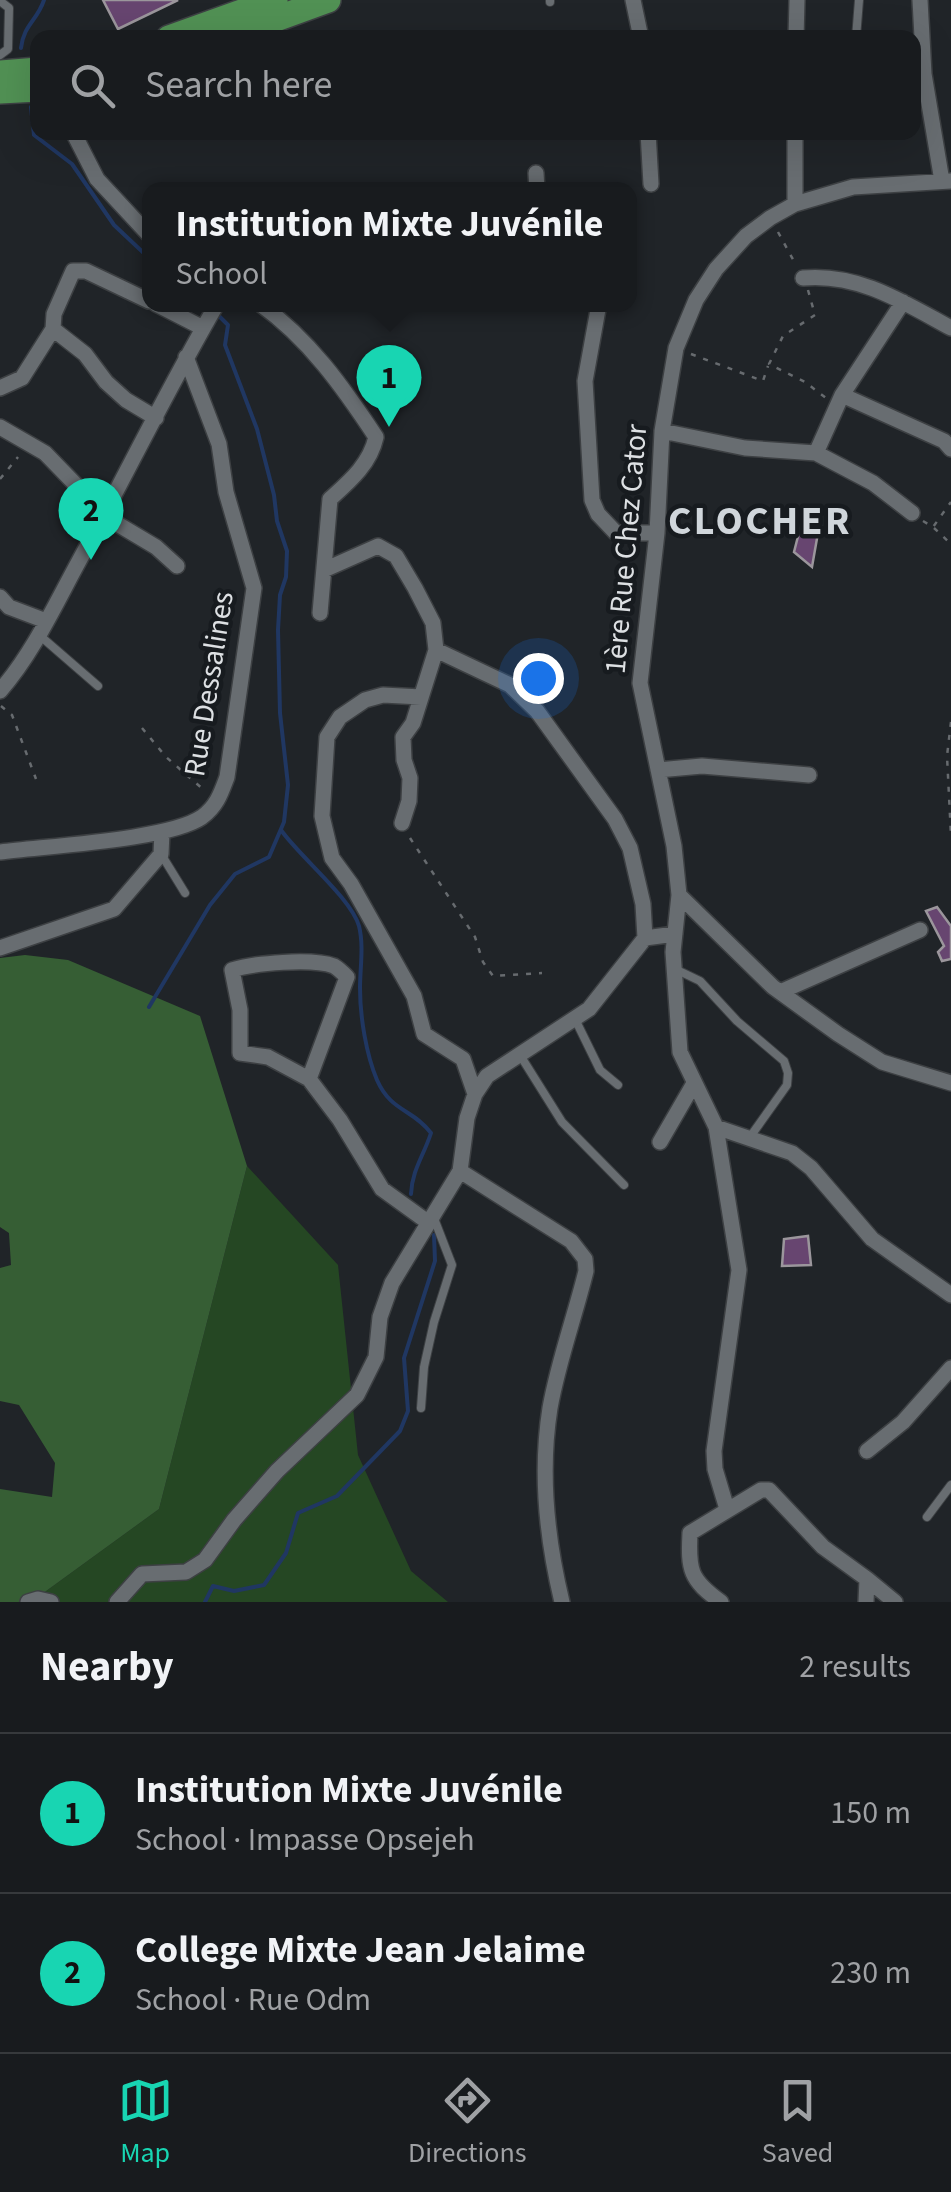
<!DOCTYPE html>
<html lang="en">
<head>
<meta charset="utf-8">
<style>
  :root { --surface:#181b1e; --page:#25282b; --text:#f1f3f6; --muted:#9fa1a4; --line:#36393c; --accent:#18d5b2 }
  body { margin:0; font-family:"Source Sans 3",sans-serif; background:var(--page); color:var(--text) }
  .you { position:absolute; left:538px; top:678px; width:35px; height:35px; margin:-25px; border:8px solid #fff; border-radius:50%; background:#1a73e8; box-shadow:0 0 0 15px #1a73e833 }
  .badge { display:grid; place-items:center; width:65px; height:65px; border-radius:50%; background:var(--accent); color:#111; font-size:32px; font-weight:700 }
  .pin { position:absolute; translate:-50% -82px; filter:drop-shadow(0 2px 5px #0008) }
  .pin::after { content:''; position:absolute; top:52px; width:35px; height:30px; background:inherit; clip-path:polygon(0 0,100% 0,50% 100%) }
  .popup { position:absolute; left:142px; top:182px; width:495px; height:130px; box-sizing:border-box; display:grid; place-content:center; border-radius:20px; background:var(--surface); filter:drop-shadow(0 2px 8px #0005); font-size:32px; white-space:nowrap; color:var(--muted) }
  .popup b { font-size:38px; color:var(--text) }
  .popup::after { content:''; position:absolute; left:50%; top:100%; margin-left:-20px; border:20px solid transparent; border-top-color:var(--surface) }
  .list { margin:0; padding:0; list-style:none }
  h2 { display:flex; justify-content:space-between; align-items:center; height:130px; margin:0; padding:0 40px; font-size:42px }
  h2 small { font-size:32px; font-weight:400; color:var(--muted) }
  .list li { display:grid; grid-template-columns:65px 1fr auto; gap:30px; align-items:center; box-sizing:border-box; height:160px; padding:0 40px; border-top:2px solid var(--line) }
  .list b { display:block; font-size:38px; white-space:nowrap }
  .list p { margin:0; font-size:32px; white-space:nowrap; color:var(--muted) }
  .list em { font-size:32px; font-style:normal; color:var(--muted) }
  .icon { flex:none; width:55px; height:55px; fill:none; stroke:currentColor; stroke-width:2; stroke-linecap:round; stroke-linejoin:round }
  .map { position:relative; flex:none; width:951px; height:1602px; overflow:hidden }
  .search { position:absolute; background:var(--surface); box-shadow:0 10px 40px #0002; left:30px; right:30px; top:30px; height:110px; display:flex; align-items:center; gap:25px; box-sizing:border-box; padding:0 35px; border-radius:20px; color:var(--muted); font-size:38px }
  .sheet { height:450px; background:var(--surface) }
  nav { display:flex; justify-content:space-around; align-items:center; box-sizing:border-box; height:140px; border-top:2px solid var(--line); background:var(--surface); font-size:28px; color:var(--muted) }
  nav a { display:grid; justify-items:center; gap:5px }
  nav .on { color:var(--accent) }
  .map>svg:first-child { display:block }
</style>
</head>
<body>
<div class="map">
<svg width="951" height="1602" viewBox="0 0 951 1602">
  <rect width="100%" height="100%" fill="#202428"/>
  <path fill="#254723" d="M247 1166 338 1265 358 1455 411 1571 448 1602H31L159 1509Z"/>
  <path fill="#365e34" d="M25 955 68 960 200 1016 247 1166 159 1509 31 1602H0V1489L52 1497 55 1463 19 1405 0 1401V1268L11 1265 9 1233 0 1227V958Z"/>
  <g fill="none" stroke-linecap="round" stroke-linejoin="round">
    <path stroke="#203762" stroke-width="4" d="M21 48C24 24 37 21 44 0
      M31 107 34 135 72 164 114 225 149 258
      M281 830C299 856 351 898 359 926 364 946 360 968 360 988 360 1016 366 1054 377 1080 391 1112 413 1109 431 1133 424 1155 412 1170 411 1194
      M149 1007 210 905 235 874 269 857 284 822 288 785 280 713 278 630 280 595 286 577 287 551 277 521 274 495 257 429 225 345 228 325 217 314
      M205 1602 213 1586 234 1591 264 1585 286 1553 298 1513 337 1496 400 1431 408 1411 404 1358 435 1261 434 1235"/>
  </g>
  <path fill="#674570" stroke="#9b969c" stroke-width="2.5" d="M103 0H178L118 29Z
    M803 517 819 527 812 567 794 552Z
    M937 907 951 926V959L942 961 938 952 944 946 926 911Z
    M808 1236 811 1265 782 1266 784 1239Z"/>
  <g fill="none" stroke-linecap="round" stroke-linejoin="round">
    <defs>
      <path id="service" d="M550 0V2
        M0 1 9 8 8 49 0 55
        M856 38 859 0
        M38 634 98 686
        M161 854 185 893
        M675 969 700 981 737 1021 784 1061 788 1073 787 1085 750 1137
        M575 1019 600 1070 618 1085
        M520 1055 562 1122 624 1185
        M421 1408 424 1367 434 1322 452 1265 435 1221 429 1222
        M927 1517 951 1485"/>
      <path id="minor" d="M633 0 641 38
        M920 0 924 74 942 181
        M796 38 797 0
        M73 132 97 179 149 235
        M648 132 651 184
        M536 173 537 190
        M795 204V132
        M803 278C859 273 903 302 951 328
        M156 304 203 328
        M260 304C309 339 343 387 376 437 370 464 350 481 330 499L320 613
        M599 304 585 381 592 500 598 514 616 533H657
        M53 329 54 314 73 271H86L149 301
        M0 388 22 378 53 329 85 354 106 382 126 400 156 418
        M842 395 944 441 951 449
        M0 427 45 453 77 486 111 503
        M662 431 745 448 816 453 873 483 912 513
        M816 453 842 395 903 302
        M104 516 156 547 177 566
        M324 570 378 546 396 556 415 588 433 623 436 650 413 723 403 737 404 760 410 778 409 801 402 823
        M0 597 9 607 46 621
        M436 650 510 685 537 711 615 819 630 848 643 904 645 938
        M0 691C33 653 55 605 79 561 126 475 168 388 217 304
        M421 697 383 695 365 700 340 717 327 737 322 816 332 858 351 884 414 996 424 1034 463 1059 475 1094
        M658 770 702 766 809 775
        M0 852C45 846 169 840 202 817 217 806 221 793 227 777L254 588 226 492 219 444 186 357
        M679 895 773 987 838 1034 882 1062 951 1083
        M0 948 114 909 161 854 162 832
        M780 992 920 930
        M309 1079 347 977C343 973 339 969 334 966 312 958 254 963 232 970L240 1010V1053L268 1057 309 1079 340 1120 382 1189 429 1223
        M716 1127 792 1153 811 1168 872 1239 951 1295
        M660 1142 693 1085
        M460 1171 571 1241 585 1259 586 1271C575 1316 558 1362 550 1408 540 1471 547 1540 562 1602
        M867 1451 903 1422 951 1368
        M727 1509 715 1469 714 1451 739 1270 716 1127 680 1052 673 952 679 895 674 846 640 683 657 533 662 431 676 348 696 300 716 269 746 236 770 218 795 204 853 187 951 181
        M867 1579 895 1602
        M28 1602 38 1599 51 1602
        M117 1602 142 1574 186 1572 205 1560 234 1520 277 1471 357 1395 376 1357 380 1317 392 1283 460 1171 467 1118 475 1094 487 1076 589 1009 645 938 675 934
        M721 1602C690 1580 688 1570 690 1533L761 1490H769L823 1547 867 1579 866 1602"/>
      <path id="primary" d="M169 38 275 0
        M224 38 328 0
        M0 73 38 70
        M0 91 38 89"/>
    </defs>
    <use href="#service" stroke="#3d4043" stroke-width="10"/>
    <use href="#minor" stroke="#3d4043" stroke-width="18"/>
    <use href="#primary" stroke="#3d4043" stroke-width="28"/>
    <path stroke="#676b6f" stroke-width="2.5" stroke-dasharray="5 8" stroke-linecap="butt" d="M778 232 796 265
      M808 290 815 315 783 336 769 364 805 382 826 398
      M691 354 763 381 768 366
      M0 479 18 457
      M923 521 933 527 951 502
      M934 528 951 544
      M1 706 12 715 36 779
      M951 722 947 756 951 836
      M142 728 166 757 204 790
      M410 838 475 937 483 962 493 976 542 973"/>
    <use href="#service" stroke="#686d71" stroke-width="8"/>
    <use href="#minor" stroke="#686d71" stroke-width="15"/>
    <use href="#primary" stroke="#519154" stroke-width="25"/>
  </g>
  <g text-anchor="middle" dominant-baseline="central" stroke-width="9" stroke-linejoin="round" paint-order="stroke">
    <g font-size="30" fill="#dde0e3" stroke="#171b1f">
      <text transform="translate(626 549) rotate(-85)">1ère Rue Chez Cator</text>
      <text transform="translate(209 684) rotate(-81)">Rue Dessalines</text>
    </g>
    <g font-size="40" font-weight="bold" letter-spacing="2.5" fill="#d0d6db" stroke="#171b1f">
      <text x="760" y="521">CLOCHER</text>
    </g>
  </g>
</svg>
<div class="you"></div>
<div class="pin badge" style="left:389px;top:427px">1</div>
<div class="popup"><b>Institution Mixte Juvénile</b>School</div>
<div class="pin badge" style="left:91px;top:560px">2</div>
<div class="search"><svg class="icon" aria-label="search" viewBox="0 0 24 24"><circle cx="10" cy="10" r="6"/><path d="M15 15l6 6"/></svg>Search here</div>
</div>
<section class="sheet">
<h2>Nearby<small>2 results</small></h2>
<ul class="list">
<li><span class="badge">1</span><div><b>Institution Mixte Juvénile</b><p>School · Impasse Opsejeh</p></div><em>150 m</em></li>
<li><span class="badge">2</span><div><b>College Mixte Jean Jelaime</b><p>School · Rue Odm</p></div><em>230 m</em></li>
</ul>
</section>
<nav>
<a class="on"><svg class="icon" aria-label="map" viewBox="0 0 24 24"><path d="M3 6l6-2 6 2 6-2v14l-6 2-6-2-6 2zM9 4v14M15 6v14"/></svg>Map</a>
<a><svg class="icon" aria-label="directions" viewBox="0 0 24 24"><path d="M12 3l9 9-9 9-9-9zM9 14v-3h6M13 9l2 2-2 2"/></svg>Directions</a>
<a><svg class="icon" aria-label="saved" viewBox="0 0 24 24"><path d="M7 4h10v16l-5-4-5 4z"/></svg>Saved</a>
</nav>
</body>
</html>
